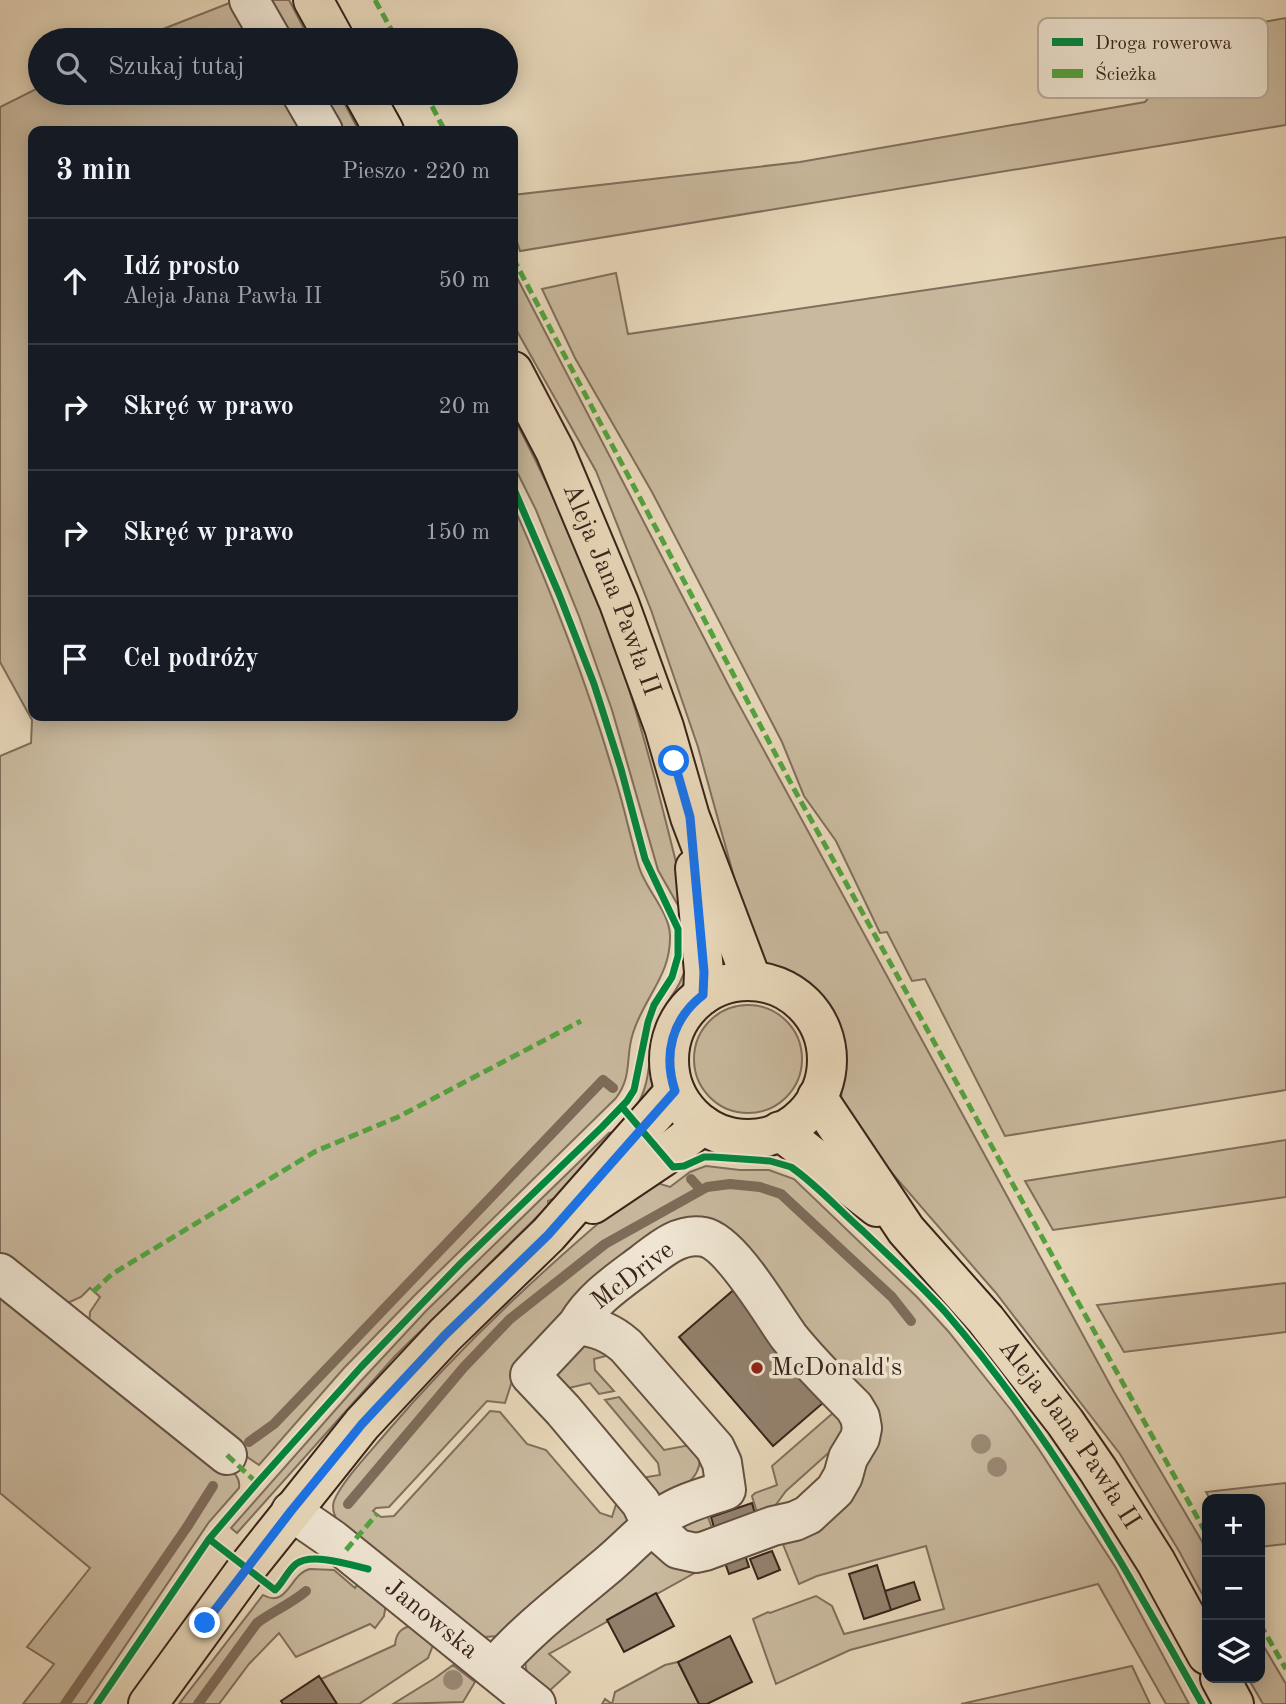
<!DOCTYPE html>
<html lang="pl">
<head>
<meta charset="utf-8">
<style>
  :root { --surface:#171b24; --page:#20242c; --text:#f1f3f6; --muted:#9ea1a6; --line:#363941 }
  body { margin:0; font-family:"Old Standard TT",serif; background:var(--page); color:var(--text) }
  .controls { position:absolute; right:21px; bottom:21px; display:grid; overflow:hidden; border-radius:14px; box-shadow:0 4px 18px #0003 }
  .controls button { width:63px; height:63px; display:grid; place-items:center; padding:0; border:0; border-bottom:2px solid var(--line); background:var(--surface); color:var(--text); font:35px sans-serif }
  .stop { position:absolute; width:21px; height:21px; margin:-16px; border:5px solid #1a73e8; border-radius:50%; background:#fff }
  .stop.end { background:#1a73e8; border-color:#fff; box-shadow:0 2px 7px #0008 }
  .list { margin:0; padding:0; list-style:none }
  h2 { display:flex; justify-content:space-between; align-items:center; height:91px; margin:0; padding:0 28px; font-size:30px }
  h2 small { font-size:23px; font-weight:400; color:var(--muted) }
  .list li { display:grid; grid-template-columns:46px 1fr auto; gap:21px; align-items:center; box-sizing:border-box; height:126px; padding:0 28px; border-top:2px solid var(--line) }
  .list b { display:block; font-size:26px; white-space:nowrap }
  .list p { margin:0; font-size:23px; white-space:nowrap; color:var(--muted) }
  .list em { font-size:23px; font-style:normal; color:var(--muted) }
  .icon { flex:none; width:38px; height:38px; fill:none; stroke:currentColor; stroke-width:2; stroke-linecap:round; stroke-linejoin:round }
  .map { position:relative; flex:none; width:1286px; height:1704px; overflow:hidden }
  .search { position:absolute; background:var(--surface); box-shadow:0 4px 18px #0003; left:28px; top:28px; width:490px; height:77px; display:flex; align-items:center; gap:18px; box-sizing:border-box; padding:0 24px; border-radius:38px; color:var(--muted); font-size:26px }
  .panel { position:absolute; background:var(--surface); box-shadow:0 4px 18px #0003; left:28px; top:126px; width:490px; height:595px; border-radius:14px }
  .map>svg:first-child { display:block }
</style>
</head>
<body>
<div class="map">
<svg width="1286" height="1704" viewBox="0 0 1286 1704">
  <rect width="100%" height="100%" fill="#e7d7b9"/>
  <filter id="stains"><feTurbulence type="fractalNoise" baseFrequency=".00286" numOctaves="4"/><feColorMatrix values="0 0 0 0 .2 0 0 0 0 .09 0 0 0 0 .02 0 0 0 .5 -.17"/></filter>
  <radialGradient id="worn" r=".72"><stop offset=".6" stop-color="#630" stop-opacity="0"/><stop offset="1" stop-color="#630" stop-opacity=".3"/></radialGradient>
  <path fill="#c9b99e" stroke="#816e5c" stroke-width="2" d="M237 0 263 40H135Z
    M262 0H289L310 40H284Z
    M1286 18V125L520 251 513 229V195L800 162 1145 102 1205 32Z
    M40 87V93H292L313 131H33V716H513V505C552 593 587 683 614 775 624 805 630 837 639 867 646 890 669 911 670 935 671 976 645 995 633 1033 625 1057 633 1075 616 1098L415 1295 344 1368 259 1465 234 1448 89 1326 90 1312 100 1297 90 1288 81 1297 63 1305 0 1256V756L31 743 32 720 0 662V107Z
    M313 93H339L359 131H335Z
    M1286 237V1090L1005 1136 925 979 912 981 887 932 880 933 836 841 804 796 782 742 652 492 575 358 542 289 616 273 628 334Z
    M513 270 731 690 1114 1392 1207 1550V1603L1179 1551 1120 1454 996 1293 852 1127 841 1105 843 1056 836 1024 817 995 766 964 752 942 698 747 651 610 596 471 513 324Z
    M513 416C542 472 570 530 594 589 636 695 662 805 689 915L684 916 658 870 612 710 579 616 536 510 513 464Z
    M686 965 688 984 673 1004 659 1031 653 1085 648 1099 635 1108C653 1083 647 1051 657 1023 664 1001 681 990 686 965Z
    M694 1059a54 54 0 1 1 108 0a54 54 0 1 1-108 0Z
    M614 1132 556 1198 548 1201V1206L395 1356 237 1533 231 1528 360 1382 426 1311 609 1133Z
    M1286 1140V1197L1053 1230 1025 1181Z
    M706 1166 740 1170H769L794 1179 917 1297 948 1331 1011 1410 1038 1448 1116 1568 1189 1704H1166L1098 1584 850 1650 776 1684 753 1619 768 1612 770 1613 816 1596 832 1606 844 1634 944 1609 926 1546 817 1576 799 1584 780 1537 702 1569 549 1654 570 1672 547 1693C533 1681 521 1674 527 1654L646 1551 797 1528 871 1441 716 1225 513 1378 505 1403 487 1401 389 1507 376 1508 373 1511 381 1517 394 1516 490 1411 500 1412 527 1444 546 1450 600 1513 612 1517 618 1498 628 1507V1524L499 1636 484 1637 340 1526C336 1519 331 1510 334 1501 341 1482 372 1450 386 1433 467 1338 557 1257 654 1176L660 1184 670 1187 690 1172Z
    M1286 1283V1332L1124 1352 1097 1305Z
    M0 1290 221 1463C230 1470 241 1475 239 1488L209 1522 86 1704H23L54 1664 27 1647 90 1568 0 1493Z
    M578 1343 614 1354 594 1359 595 1370 614 1391 599 1394 590 1383 560 1390 555 1376Z
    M619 1397 664 1450 690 1445 700 1458C700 1480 678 1493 659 1496L641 1478 660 1475 658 1463 605 1400Z
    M841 1406 848 1426 843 1440 786 1491 764 1521 701 1543 686 1541 672 1530C678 1520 696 1509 707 1514L714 1534 759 1519 752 1496 755 1493 777 1485 772 1466Z
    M1286 1483V1544L1260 1547V1499H1210L1206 1492Z
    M310 1569 334 1570 355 1588 360 1581 386 1604 384 1616 375 1628 370 1624 296 1657 279 1633 249 1664 219 1704H179L263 1595C288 1609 290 1573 310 1569Z
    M415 1625 433 1645 428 1658 359 1704H337L321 1679 395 1645C396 1632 402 1627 415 1625Z
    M1260 1640 1286 1684V1704H1263L1248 1678H1260Z
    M678 1662 699 1704H602L605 1699 612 1704 615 1692 665 1665Z
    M453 1665 475 1682 463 1702 393 1704 435 1678Z
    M1132 1666 1150 1704H961Z"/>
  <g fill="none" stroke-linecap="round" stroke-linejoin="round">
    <path stroke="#7e6b59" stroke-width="10" d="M691 1179 701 1190
      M249 1442 274 1424 603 1080 613 1088
      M348 1504 464 1367 510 1319 605 1244 707 1187 730 1184 760 1187 781 1194 892 1297 911 1321
      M65 1704 187 1527 213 1486
      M198 1704 257 1623C273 1611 291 1604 306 1591"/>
  </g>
  <path fill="#93816d" stroke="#39241b" stroke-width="2" d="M737 1287 831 1396 773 1446 679 1337Z
    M752 1503 756 1517 715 1531 711 1517Z
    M772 1551 780 1570 758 1579 750 1559Z
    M744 1552 749 1567 729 1574 724 1560Z
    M877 1565 891 1610 864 1619 849 1574Z
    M914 1582 920 1600 891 1610 885 1591Z
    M656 1593 674 1626 624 1652 607 1620Z
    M730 1636 752 1682 707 1704H699L678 1662Z
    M319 1676 337 1704H283L281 1701Z"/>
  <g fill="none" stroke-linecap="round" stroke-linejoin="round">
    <defs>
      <g id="minor">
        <path d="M249 0 272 40"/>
        <path d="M301 93 323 131"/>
        <path d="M0 1273 227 1455"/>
        <path id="s1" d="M291 1511 333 1540 536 1704"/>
        <path d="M493 1669C527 1629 569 1598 609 1564 628 1548 646 1528 666 1514 684 1502 706 1497 726 1490L722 1463 715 1448 626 1346C610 1332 598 1328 577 1325L530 1375 563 1410 641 1503 652 1526 678 1549 696 1553 705 1551 773 1526 795 1521 808 1515 835 1490 843 1476 848 1458 860 1438 862 1428 860 1417 854 1407C832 1385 809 1362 789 1337 772 1314 732 1243 704 1237 680 1232 660 1250 643 1263 618 1282 593 1298 577 1325"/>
      </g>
      <g id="major">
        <path d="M313 0 335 40"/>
        <path d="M363 93 384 131"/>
        <path id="s2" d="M513 371 555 451 619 603 664 727 690 817 752 981"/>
        <path d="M695 868 704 972 703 995"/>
        <circle cx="748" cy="1060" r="79"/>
        <path id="s3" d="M817 1097 906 1230 986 1320 1065 1422 1098 1470 1156 1562 1207 1655"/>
        <path d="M780 1131 877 1207"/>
        <path d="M593 1204 663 1157 703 1125"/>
        <path d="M1220 1678 1234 1704"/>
        <path d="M148 1704 247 1568 362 1424 445 1335 548 1235 675 1091"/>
      </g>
    </defs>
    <use href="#minor" stroke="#645142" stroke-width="42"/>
    <use href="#major" stroke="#39241b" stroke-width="42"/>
    <use href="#minor" stroke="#efe5d2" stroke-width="38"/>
    <use href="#major" stroke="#e7d7b9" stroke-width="38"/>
    <path stroke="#53a340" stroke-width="5" stroke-dasharray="10 5" stroke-linecap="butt" d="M375 0 397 40
      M425 93 445 131
      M513 258 794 789 1207 1535
      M93 1292 112 1274 316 1151 398 1117 581 1021
      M227 1455 257 1483
      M346 1550 377 1514
      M1260 1624 1286 1669"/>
    <defs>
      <path id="cycleway" d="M622 1107 673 1167 684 1166 704 1157H713L770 1161 791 1167C817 1185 839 1210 863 1231 891 1258 920 1284 946 1313 1049 1432 1126 1568 1202 1704
        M209 1539 275 1590C283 1583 287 1571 296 1564 311 1552 351 1565 368 1569
        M97 1704 209 1539 257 1483 361 1367 461 1263 602 1127 627 1101 634 1090 648 1022 654 1005 672 977 678 956V929L645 859 621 769 594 684 559 594 513 487"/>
    </defs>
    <use href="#cycleway" stroke="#efe5d2" stroke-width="11"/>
    <use href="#cycleway" stroke="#00873e" stroke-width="7"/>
  </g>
  <g fill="#9b8974">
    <circle cx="981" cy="1444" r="10"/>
    <circle cx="997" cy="1467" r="10"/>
    <circle cx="453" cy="1680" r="10"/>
  </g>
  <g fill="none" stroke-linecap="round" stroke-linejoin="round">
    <path stroke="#1a73e8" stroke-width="9" d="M205 1623 291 1511 362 1424 445 1335 548 1235 675 1091C663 1054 672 1019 703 995L704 972 690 817 674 761"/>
  </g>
  <circle fill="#8f2418" stroke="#efe5d2" stroke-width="2.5" cx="757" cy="1368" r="7"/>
  <g text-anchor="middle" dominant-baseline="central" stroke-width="7" stroke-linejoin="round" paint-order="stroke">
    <g font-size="26" fill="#39241b" stroke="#efe5d2">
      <text stroke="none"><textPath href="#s2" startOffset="240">Aleja Jana Pawła II</textPath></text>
      <text transform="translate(633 1276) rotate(-37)">McDrive</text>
      <text stroke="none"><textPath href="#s3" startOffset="422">Aleja Jana Pawła II</textPath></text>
      <text stroke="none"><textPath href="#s1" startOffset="177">Janowska</textPath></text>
    </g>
    <g font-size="26" fill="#39241b" stroke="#efe5d2" text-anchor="start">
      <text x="771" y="1368">McDonald's</text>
    </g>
  </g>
  <rect x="1038" y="18" width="230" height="80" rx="10" fill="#efe5d2" stroke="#b8ab9b" stroke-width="2"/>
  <rect x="1052" y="38" width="31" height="8" fill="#00873e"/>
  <rect x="1052" y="69" width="31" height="9" fill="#53a340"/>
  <g font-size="19" fill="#39241b">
    <text x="1095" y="49">Droga rowerowa</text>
    <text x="1095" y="80">Ścieżka</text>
  </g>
  <rect width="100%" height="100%" filter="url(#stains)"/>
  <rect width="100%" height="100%" fill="url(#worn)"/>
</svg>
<div class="controls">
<button>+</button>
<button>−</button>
<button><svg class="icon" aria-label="layers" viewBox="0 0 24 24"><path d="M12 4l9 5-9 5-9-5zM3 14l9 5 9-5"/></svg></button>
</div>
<div class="stop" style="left:674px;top:761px"></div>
<div class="stop end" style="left:205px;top:1623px"></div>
<div class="search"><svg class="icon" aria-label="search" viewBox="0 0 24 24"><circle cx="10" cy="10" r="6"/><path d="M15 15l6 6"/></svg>Szukaj tutaj</div>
<section class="panel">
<h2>3 min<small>Pieszo · 220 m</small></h2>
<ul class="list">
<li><svg class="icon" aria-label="ahead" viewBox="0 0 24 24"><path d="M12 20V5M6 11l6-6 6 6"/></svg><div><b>Idź prosto</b><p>Aleja Jana Pawła II</p></div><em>50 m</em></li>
<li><svg class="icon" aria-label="right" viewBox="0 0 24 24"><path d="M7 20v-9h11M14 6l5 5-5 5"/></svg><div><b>Skręć w prawo</b></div><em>20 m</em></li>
<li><svg class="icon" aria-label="right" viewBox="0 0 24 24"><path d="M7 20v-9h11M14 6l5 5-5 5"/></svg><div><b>Skręć w prawo</b></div><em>150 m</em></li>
<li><svg class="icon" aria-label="arrive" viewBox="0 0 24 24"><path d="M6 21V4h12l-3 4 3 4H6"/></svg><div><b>Cel podróży</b></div></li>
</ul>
</section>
</div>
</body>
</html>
